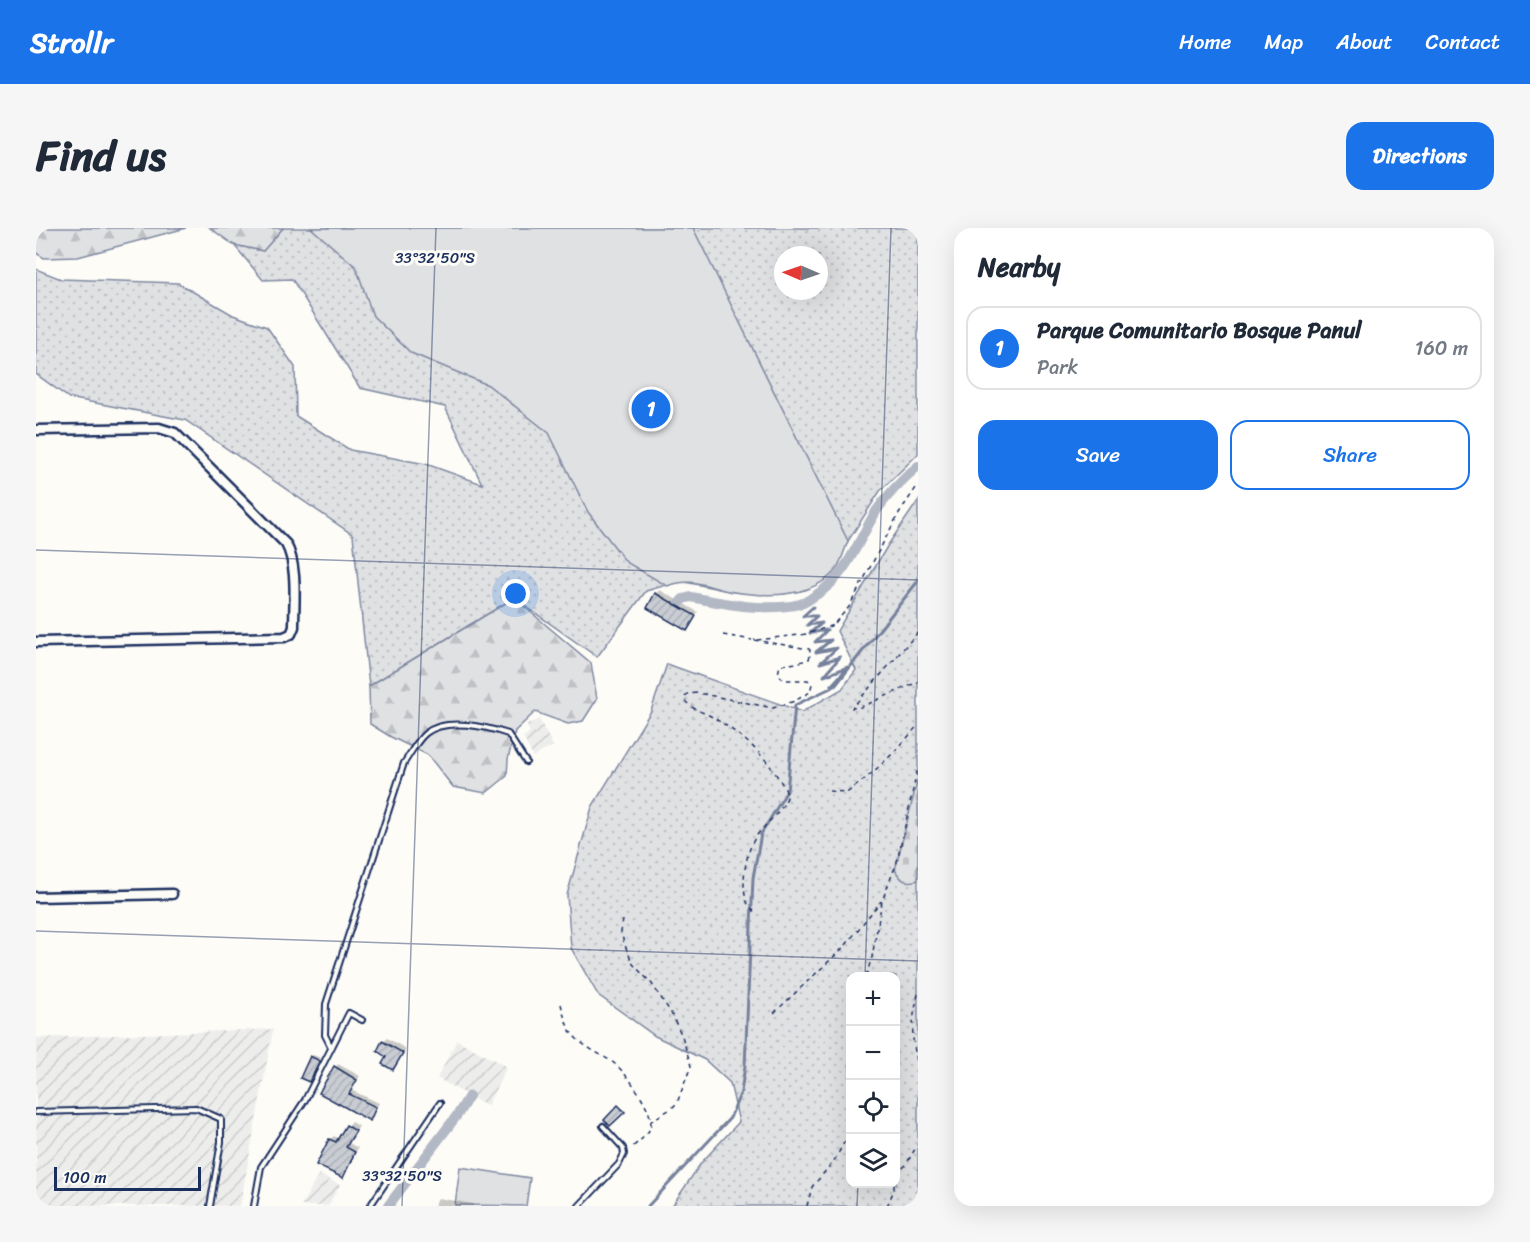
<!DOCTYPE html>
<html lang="en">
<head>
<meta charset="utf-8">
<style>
  :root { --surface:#fff; --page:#f6f6f7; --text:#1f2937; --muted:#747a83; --line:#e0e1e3; --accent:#1a73e8 }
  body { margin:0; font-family:Sriracha,sans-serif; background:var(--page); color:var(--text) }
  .controls { position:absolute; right:18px; bottom:18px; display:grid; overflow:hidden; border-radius:12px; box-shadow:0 6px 24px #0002 }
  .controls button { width:54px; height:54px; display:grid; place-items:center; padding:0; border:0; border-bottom:2px solid var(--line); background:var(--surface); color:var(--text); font:30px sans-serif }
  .compass { position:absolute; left:738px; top:18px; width:54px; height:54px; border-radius:50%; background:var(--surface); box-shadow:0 6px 24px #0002; rotate:272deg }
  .scale { position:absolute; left:18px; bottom:15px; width:147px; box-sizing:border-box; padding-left:6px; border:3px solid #1b2f5e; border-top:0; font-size:16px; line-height:21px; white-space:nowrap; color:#1b2f5e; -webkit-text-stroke:4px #fdfcf7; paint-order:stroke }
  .you { position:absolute; left:480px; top:366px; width:21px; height:21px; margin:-15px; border:4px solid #fff; border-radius:50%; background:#1a73e8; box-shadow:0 0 0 9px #1a73e833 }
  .badge { display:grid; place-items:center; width:39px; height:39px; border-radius:50%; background:var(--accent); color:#fff; font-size:20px; font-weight:700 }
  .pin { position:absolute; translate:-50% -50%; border:3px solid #fff; box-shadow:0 2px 6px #0006 }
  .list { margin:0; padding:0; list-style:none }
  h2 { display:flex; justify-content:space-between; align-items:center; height:78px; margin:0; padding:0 24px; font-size:26px }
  h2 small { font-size:20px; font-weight:400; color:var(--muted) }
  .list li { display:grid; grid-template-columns:39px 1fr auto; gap:18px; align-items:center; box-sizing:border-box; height:84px; margin:0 12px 12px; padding:0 12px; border:2px solid var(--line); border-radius:18px }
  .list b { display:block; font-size:22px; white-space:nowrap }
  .list p { margin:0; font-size:20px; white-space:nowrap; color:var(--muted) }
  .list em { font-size:20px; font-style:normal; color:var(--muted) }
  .actions { display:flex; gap:12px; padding:18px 24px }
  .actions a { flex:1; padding:14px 0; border:2px solid var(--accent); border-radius:18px; text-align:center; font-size:21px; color:var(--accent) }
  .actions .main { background:var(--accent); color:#fff }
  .icon { flex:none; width:33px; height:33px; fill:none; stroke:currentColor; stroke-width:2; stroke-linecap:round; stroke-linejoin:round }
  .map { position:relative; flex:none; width:882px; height:978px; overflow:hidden; border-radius:18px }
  header { display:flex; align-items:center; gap:36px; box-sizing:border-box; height:84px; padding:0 30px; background:var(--accent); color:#fff }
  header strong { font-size:28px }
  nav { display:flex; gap:33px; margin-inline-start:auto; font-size:21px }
  .intro { display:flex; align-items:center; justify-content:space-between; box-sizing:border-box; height:144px; padding:0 36px }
  h1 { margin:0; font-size:42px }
  .button { padding:15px 27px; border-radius:18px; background:var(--accent); color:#fff; font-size:21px; font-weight:700 }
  main { display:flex; gap:36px; padding:0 36px }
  aside { flex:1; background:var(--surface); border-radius:18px; box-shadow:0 6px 24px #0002 }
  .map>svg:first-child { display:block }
</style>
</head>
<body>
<header>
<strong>Strollr</strong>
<nav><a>Home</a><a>Map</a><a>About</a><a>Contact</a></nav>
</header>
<div class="intro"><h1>Find us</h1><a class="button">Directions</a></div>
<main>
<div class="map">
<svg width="882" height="978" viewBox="0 0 882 978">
  <defs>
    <pattern id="industrial-furrows" width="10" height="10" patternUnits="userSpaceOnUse" patternTransform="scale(1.5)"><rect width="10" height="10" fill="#edeeec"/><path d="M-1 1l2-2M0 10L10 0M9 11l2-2" fill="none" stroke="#cbcccd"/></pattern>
    <pattern id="grass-dots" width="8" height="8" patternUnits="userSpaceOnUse" patternTransform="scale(1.5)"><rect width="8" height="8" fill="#e0e1e3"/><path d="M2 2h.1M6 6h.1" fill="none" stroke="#c0c1c5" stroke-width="1.8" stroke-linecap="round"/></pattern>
    <pattern id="forest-firs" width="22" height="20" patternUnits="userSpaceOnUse" patternTransform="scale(1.5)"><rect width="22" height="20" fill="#e0e1e3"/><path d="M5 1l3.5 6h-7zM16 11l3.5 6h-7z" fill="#c0c1c5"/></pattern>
    <pattern id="cemetery-stones" width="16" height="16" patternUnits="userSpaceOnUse" patternTransform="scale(1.5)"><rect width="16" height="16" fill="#e0e1e3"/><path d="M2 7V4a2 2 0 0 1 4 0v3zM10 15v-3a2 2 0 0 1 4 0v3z" fill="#c0c1c5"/></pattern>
    <pattern id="building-hatch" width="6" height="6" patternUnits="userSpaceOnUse" patternTransform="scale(1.5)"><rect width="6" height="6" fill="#c9ccd3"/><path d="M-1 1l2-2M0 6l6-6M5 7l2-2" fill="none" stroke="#acb0b8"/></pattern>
  </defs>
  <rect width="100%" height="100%" fill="#fdfcf7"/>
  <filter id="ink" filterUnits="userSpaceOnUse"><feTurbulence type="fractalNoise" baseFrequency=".0167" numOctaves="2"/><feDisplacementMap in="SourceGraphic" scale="12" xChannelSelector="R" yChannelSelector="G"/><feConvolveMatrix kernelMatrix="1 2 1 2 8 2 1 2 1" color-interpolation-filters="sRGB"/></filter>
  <g filter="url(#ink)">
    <path fill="url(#industrial-furrows)" d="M503 491 517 518 497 529 487 509 494 505 491 497Z
      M237 801 204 978H0V810Z
      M421 812 471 839 451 878 401 850Z
      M283 946 304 957 292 978H265Z"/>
    <path fill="url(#grass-dots)" stroke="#7e88a0" stroke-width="1.5" fill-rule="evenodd" d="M247 0H882V226L844 263 812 313 800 341 790 351 769 362 747 366 698 364 644 353 610 363 561 429 478 370 333 458 317 307 149 192 33 170 0 146V41L25 51 142 55 197 87 231 99 259 139 260 188 314 222 390 236 446 256 409 179 324 160 256 51 227 52 198 17 227 23ZM747 27H783V63H747Z
      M882 273V978H636L665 935 703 894 694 855 669 832 619 808 562 767 535 720 531 667 556 579 615 483 631 436 766 484 806 461 820 442 801 403 852 317ZM814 748H860V956H814Z"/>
    <path fill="url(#forest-firs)" stroke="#7e88a0" stroke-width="1.5" d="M0 0H150L42 29 8 30 0 25Z
      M174 0H247L227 23 198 17Z
      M478 370 555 435 561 471 547 493 532 496 499 484 479 503 472 531 471 548 450 565 417 559 392 527 355 509 334 496 333 458Z"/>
    <path fill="url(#cemetery-stones)" stroke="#7e88a0" stroke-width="1.5" d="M882 550V652C869 656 866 653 859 642Z"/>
    <path fill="#e0e1e3" stroke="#7e88a0" stroke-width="1.5" d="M275 0H657L812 313C808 323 805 335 799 343 775 370 731 369 698 364 672 360 657 348 631 358L590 334 552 284 513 205 452 157 375 125 337 88 320 39Z
      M424 939 494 950 490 978 419 977Z"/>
    <path fill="#0003" d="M624 362 662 384 651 401 620 366Z
      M351 810 370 821 357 840 347 814Z
      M277 827 285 830 273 852 275 829Z
      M302 836 324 848 315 862 343 875 334 891 285 864Z
      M315 894 323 898 313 915 322 920 306 948 294 911 298 908 304 911Z
      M402 970 437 976V978H398Z"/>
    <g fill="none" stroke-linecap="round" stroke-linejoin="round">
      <path stroke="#76819c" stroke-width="3" d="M777 379 767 388H781L771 397 786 395 774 405 791 402 779 414 795 412 780 424 801 420 784 435 804 429 788 448 812 439 795 458
        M612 978 694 890 705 864 709 838 717 650 725 606 751 563 759 477 799 458 882 353"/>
      <path stroke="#b3b8c5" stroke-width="10" d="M641 378 647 371 655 369C690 376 729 384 764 376 770 375 775 370 780 367 812 347 822 312 841 282 852 266 867 251 882 238
        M352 978 422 886 433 868"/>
    </g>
    <path fill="url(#building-hatch)" stroke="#1b2f5e" stroke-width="1.5" d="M619 365 660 388 651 403 611 380Z
      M346 813 367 825 357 842 346 836 350 829 341 823Z
      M274 828 284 833 273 854 264 850Z
      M298 838 321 852 313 866 340 879 334 893 283 865Z
      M582 877 589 884 574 898 568 892Z
      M310 897 320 903 310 919 319 924 307 950 280 937 293 911 300 914Z"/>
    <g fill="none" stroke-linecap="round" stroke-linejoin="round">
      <defs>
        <path id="service" d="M295 819 289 807 290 776 368 535C375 525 381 512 390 505 410 489 451 499 472 506L490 534
          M0 884 160 880 185 891V914L174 978
          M218 978 225 939 269 872 313 785 326 792
          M334 978 404 875
          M543 978 583 936 588 926 587 920 567 898"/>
        <path id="minor" d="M0 202 123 200 139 205 250 316C262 338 258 374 258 399L255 406 248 409 0 414
          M0 669 136 666"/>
      </defs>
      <use href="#service" stroke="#1b2f5e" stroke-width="8"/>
      <use href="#minor" stroke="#1b2f5e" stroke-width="13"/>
      <path stroke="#1b2f5e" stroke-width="1.5" stroke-dasharray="4.5 4.5" stroke-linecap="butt" d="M882 404 816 480 825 479 882 454
        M687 407 716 412
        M718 412 773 421 775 424 773 431 761 435 744 437 742 446 748 452H772L776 456 774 464 759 473 737 480 662 465 651 466 648 470C652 481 669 484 678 490 712 511 734 531 752 567 746 584 732 593 721 607 710 621 704 657 711 674 713 678 717 682 719 685
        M721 412 771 406 797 397 813 379 863 285 882 257
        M793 563 812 564C838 545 861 523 882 497
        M587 692 585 704 588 715 597 736 616 756 635 785 646 808 655 838 641 875 636 880 615 893
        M830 748 836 729 846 673 861 634 882 539
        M882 766C876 793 874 808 882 835
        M525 776C528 788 531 802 540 810 551 821 567 827 579 836 591 846 620 884 614 900 611 908 601 915 595 920
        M738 785 809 718 845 673
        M860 946 869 938 882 916
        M771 978 776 959 798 933 814 904
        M851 978 858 962V956"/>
      <use href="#service" stroke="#fdfcf7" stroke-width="4"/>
      <use href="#minor" stroke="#fdfcf7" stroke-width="8"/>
    </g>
  </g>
  <path fill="none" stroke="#1b2f5e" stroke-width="1.5" stroke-opacity="0.45" d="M0 322 882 352M0 703 882 733M829 748 855 0M366 978 400 0M821 978 822 956"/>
  <g font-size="15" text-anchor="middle" fill="#1b2f5e" stroke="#fdfcf7" stroke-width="6" stroke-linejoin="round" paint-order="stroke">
    <text x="399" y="35">33°32'50"S</text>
    <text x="366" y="953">33°32'50"S</text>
  </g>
</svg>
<div class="controls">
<button>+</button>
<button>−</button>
<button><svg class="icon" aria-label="locate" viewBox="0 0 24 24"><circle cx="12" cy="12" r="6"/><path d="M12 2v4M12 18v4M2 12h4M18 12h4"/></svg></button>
<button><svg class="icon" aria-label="layers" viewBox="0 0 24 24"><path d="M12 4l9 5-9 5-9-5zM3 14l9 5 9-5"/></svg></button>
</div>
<svg class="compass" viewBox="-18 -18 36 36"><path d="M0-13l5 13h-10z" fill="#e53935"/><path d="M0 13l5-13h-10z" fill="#747a83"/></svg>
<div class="scale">100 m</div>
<div class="you"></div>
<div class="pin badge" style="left:615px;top:181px">1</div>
</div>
<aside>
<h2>Nearby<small></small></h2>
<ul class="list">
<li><span class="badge">1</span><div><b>Parque Comunitario Bosque Panul</b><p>Park</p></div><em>160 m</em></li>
</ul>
<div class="actions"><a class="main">Save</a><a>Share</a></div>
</aside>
</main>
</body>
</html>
